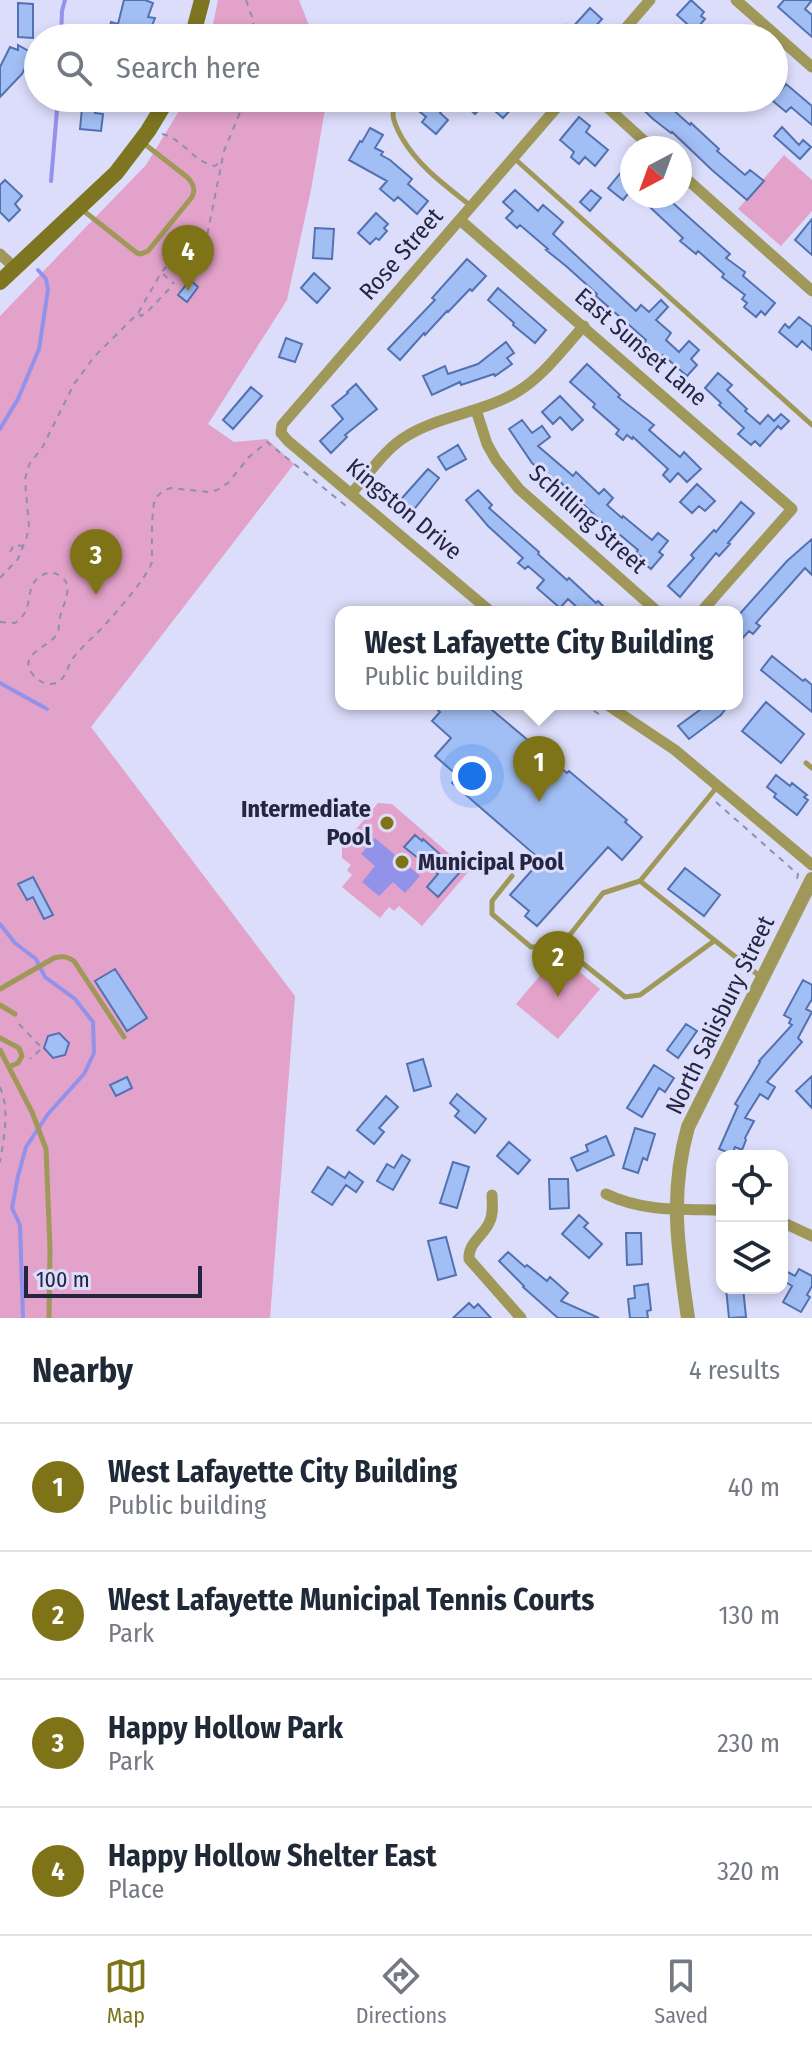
<!DOCTYPE html>
<html lang="en">
<head>
<meta charset="utf-8">
<style>
  :root { --surface:#fff; --page:#f6f6f7; --text:#1f2937; --muted:#747a83; --line:#e0e1e3; --accent:#7e7417 }
  body { margin:0; font-family:"Fira Sans Condensed",sans-serif; background:var(--page); color:var(--text) }
  .controls { position:absolute; right:24px; bottom:24px; display:grid; overflow:hidden; border-radius:16px; box-shadow:0 4px 12px #0003 }
  .controls button { width:72px; height:72px; display:grid; place-items:center; padding:0; border:0; border-bottom:2px solid var(--line); background:var(--surface); color:var(--text); font:40px sans-serif }
  .compass { position:absolute; left:620px; top:136px; width:72px; height:72px; border-radius:50%; background:var(--surface); box-shadow:0 4px 12px #0003; rotate:221deg }
  .scale { position:absolute; left:24px; bottom:20px; width:178px; box-sizing:border-box; padding-left:8px; border:4px solid #252542; border-top:0; font-size:22px; line-height:28px; white-space:nowrap; color:#252542; -webkit-text-stroke:6px #dbddfb; paint-order:stroke }
  .you { position:absolute; left:472px; top:776px; width:28px; height:28px; margin:-20px; border:6px solid #fff; border-radius:50%; background:#1a73e8; box-shadow:0 0 0 12px #1a73e833 }
  .badge { display:grid; place-items:center; width:52px; height:52px; border-radius:50%; background:var(--accent); color:#fff; font-size:26px; font-weight:700 }
  .pin { position:absolute; translate:-50% -66px; filter:drop-shadow(0 2px 4px #0008) }
  .pin::after { content:''; position:absolute; top:42px; width:28px; height:24px; background:inherit; clip-path:polygon(0 0,100% 0,50% 100%) }
  .popup { position:absolute; left:335px; top:606px; width:408px; height:104px; box-sizing:border-box; display:grid; place-content:center; border-radius:16px; background:var(--surface); filter:drop-shadow(0 2px 6px #0005); font-size:26px; white-space:nowrap; color:var(--muted) }
  .popup b { font-size:30px; color:var(--text) }
  .popup::after { content:''; position:absolute; left:50%; top:100%; margin-left:-16px; border:16px solid transparent; border-top-color:var(--surface) }
  .list { margin:0; padding:0; list-style:none }
  h2 { display:flex; justify-content:space-between; align-items:center; height:104px; margin:0; padding:0 32px; font-size:34px }
  h2 small { font-size:26px; font-weight:400; color:var(--muted) }
  .list li { display:grid; grid-template-columns:52px 1fr auto; gap:24px; align-items:center; box-sizing:border-box; height:128px; padding:0 32px; border-top:2px solid var(--line) }
  .list b { display:block; font-size:30px; white-space:nowrap }
  .list p { margin:0; font-size:26px; white-space:nowrap; color:var(--muted) }
  .list em { font-size:26px; font-style:normal; color:var(--muted) }
  .icon { flex:none; width:44px; height:44px; fill:none; stroke:currentColor; stroke-width:2; stroke-linecap:round; stroke-linejoin:round }
  .map { position:relative; flex:none; width:812px; height:1318px; overflow:hidden }
  .search { position:absolute; background:var(--surface); box-shadow:0 4px 12px #0003; left:24px; right:24px; top:24px; height:88px; display:flex; align-items:center; gap:20px; box-sizing:border-box; padding:0 28px; border-radius:44px; color:var(--muted); font-size:30px }
  .sheet { height:616px; background:var(--surface) }
  nav { display:flex; justify-content:space-around; align-items:center; box-sizing:border-box; height:112px; border-top:2px solid var(--line); background:var(--surface); font-size:22px; color:var(--muted) }
  nav a { display:grid; justify-items:center; gap:4px }
  nav .on { color:var(--accent) }
  .map>svg:first-child { display:block }
</style>
</head>
<body>
<div class="map">
<svg width="812" height="1318" viewBox="0 0 812 1318">
  <rect width="100%" height="100%" fill="#dbddfb"/>
  <path fill="#e3a2c9" d="M218 0H299L314 38H210Z
    M187 98H327L311 190 287 300 208 424 234 442 267 439 294 464 91 727 295 996 270 1318H0V316L146 165Z
    M784 155 812 180V211L781 246 738 209Z
    M378 803 392 804 469 871 422 926 399 906 394 911 389 907 380 918 342 887 352 875 347 870 351 865 342 858V846Z
    M558 954 600 989 558 1039 516 1004Z"/>
  <path fill="#9392eb" d="M375 838 420 876 405 893 393 882 379 896 362 882 375 866 361 854Z"/>
  <g fill="none" stroke-linecap="round" stroke-linejoin="round">
    <path stroke="#9392eb" stroke-width="4" d="M61 38 62 11 65 0
      M51 181 58 98
      M0 429 18 399 39 349 48 290 46 279 38 270
      M0 683 47 709
      M0 924 15 943 36 959 45 977 75 999 93 1022 94 1053 84 1074 48 1114 26 1147 18 1176 12 1208 20 1225 23 1318"/>
  </g>
  <path fill="#a2bff5" stroke="#5271b0" stroke-width="2" d="M124 0H145L153 3 148 17 155 18 147 38H107L111 22 118 24Z
    M691 0 704 12 701 16 705 19 695 31 677 15Z
    M784 0H812L805 9 812 15V37L778 7Z
    M18 3 33 4V38L18 37Z
    M590 8 602 19 585 38H563L559 33 567 25 571 29Z
    M18 45 32 53 22 74 0 97V67L10 47 18 50Z
    M786 84 812 106V125L791 107 786 112 773 101Z
    M83 98H97L95 113 103 114 101 131 80 129Z
    M422 98H437L446 106 440 113 448 120 436 134 422 122 426 117 414 107Z
    M469 98H521L503 118 486 103 475 114 464 104Z
    M631 98H660L690 125 691 123 719 149 717 151 745 175 750 170 764 181 747 200 712 170 672 132 671 133 653 119Z
    M579 117 590 126 586 132 608 150 595 166 585 157 579 164 571 157 574 152 560 140Z
    M782 127 799 145 803 140 811 147 800 159 774 136Z
    M370 128 383 135 375 148 383 152 381 155 390 160 412 179 408 184 428 201 417 214 398 197 394 201 380 189 387 181 349 160 360 141 362 142Z
    M632 159V189L623 200 608 188Z
    M5 180 22 196 15 204 20 210 9 221 0 212V185Z
    M515 190 538 211 543 205 563 222 553 234 636 311 641 305 649 312 661 300 668 307 656 320 671 333 666 340 679 352 689 341 699 350 691 359 697 365 687 376 663 355 660 357 644 343 646 340 596 296 597 294 566 266 546 250 548 249 520 225 517 228 506 218 513 211 503 202Z
    M591 190 601 198 590 211 580 202Z
    M638 196H665L730 254 726 258 745 272 743 276 775 303 765 315 761 311 756 317 744 307 747 303 742 299 745 295 722 277 724 274 698 251 696 254 680 241 683 238Z
    M376 213 388 224 384 228 387 231 379 240 376 238 370 244 358 233Z
    M812 219V255L795 240Z
    M315 228 334 229 332 259 313 258Z
    M467 259 486 276 472 291 470 289 448 312 447 311 425 335 424 333 400 360 388 349 435 300 432 298Z
    M314 273 330 288 317 303 301 288Z
    M190 280 198 287 187 302 178 295Z
    M498 288 546 330 535 343 513 325 514 323 488 300Z
    M799 317 812 327V350L802 341 797 347 779 332 785 324 789 328Z
    M286 338 302 344 295 362 279 357Z
    M506 342 514 353 507 358 512 364 495 376 494 374 461 385 460 382 432 395 423 376 445 366 448 374 478 364Z
    M587 364 620 395 618 397 654 425 649 430 680 457 684 452 701 469 687 482 678 473 670 482 663 475 668 469 633 437 632 439 627 435 623 440 616 434 619 430 593 407 595 404 570 382Z
    M718 373 732 385 727 390 747 409 745 411 760 424 768 415 774 421 781 414 789 421 781 429 778 426 760 446 755 441 751 445 738 434 744 428 719 405 721 403 705 388Z
    M356 384 377 409 345 435 347 437 331 453 320 441 343 419 332 406 348 393 347 392Z
    M251 387 262 396 233 429 223 420Z
    M560 396 583 420 572 430 560 417 553 424 542 412Z
    M522 420 532 433 542 426 550 437 538 446 573 476 576 472 599 494 604 489 613 498 607 505 622 518 623 516 652 540 658 533 668 541 659 552 663 555 651 569 640 560 642 557 636 553 638 550 606 523 605 525 556 478 554 481 532 463 509 429Z
    M458 445 466 459 446 470 438 457Z
    M428 469 439 478 408 517 395 506Z
    M697 484 715 501 705 511 699 506 692 513 680 502Z
    M478 490 492 505 489 508 539 552 538 554 567 580 569 578 596 603 598 601 609 612H582L568 599 560 608 537 588 544 580 528 566 525 569 518 563 523 558 488 526 466 500Z
    M741 502 754 513 728 543 730 544 719 556 716 553 680 597 668 586 694 558 691 555 714 530 716 532Z
    M812 539V575L805 568 756 623 760 626 753 634 749 631 737 644V617L787 561Z
    M772 656 803 681 805 679 812 685V712L761 670Z
    M766 702 804 734 781 763 742 731Z
    M431 704H485L567 773 569 771 627 820 625 822 642 837 622 860 608 847 537 926 525 916 529 911 510 895 541 860 452 783 458 776 435 756 451 738 432 721 440 712Z
    M708 704H729L721 715 689 739 678 726Z
    M776 775 790 786 792 783 807 795 804 797 808 800 797 815 774 797 776 794 767 787Z
    M415 835 422 841 423 839 460 872 438 897 427 887 438 874 404 847Z
    M685 868 720 895 704 916 668 889Z
    M33 877 53 915 44 919 33 897 27 900 18 884Z
    M115 969 147 1018 127 1031 95 981Z
    M803 980 812 985V999L806 1009 812 1012 798 1038 802 1042 767 1082 775 1087 768 1099 760 1094 745 1118 754 1121 745 1138 746 1140 742 1150 735 1147 732 1154 719 1149 738 1106 735 1104 760 1062 759 1061 792 1025 789 1023 791 1019 784 1015Z
    M686 1024 697 1031 678 1058 667 1050Z
    M59 1033 69 1043 65 1055 53 1058 44 1048 48 1036Z
    M423 1059 431 1086 414 1091 407 1064Z
    M654 1065 674 1078 665 1092 659 1088 642 1117 627 1108Z
    M812 1076V1108L796 1091Z
    M127 1077 132 1088 116 1096 110 1085Z
    M457 1094 486 1119 475 1133 455 1116 459 1111 450 1103Z
    M386 1096 398 1107 379 1128 384 1132 374 1144 357 1130Z
    M635 1128 655 1134 647 1160 643 1158 638 1173 623 1168Z
    M606 1136 614 1155 577 1171 571 1158 588 1151 586 1145Z
    M509 1142 530 1160 518 1174 497 1156Z
    M402 1155 410 1160 393 1190 377 1181 387 1164 394 1168Z
    M453 1162 469 1167 457 1208 440 1203Z
    M328 1167 345 1178 349 1172 363 1182 356 1192 346 1185 332 1205 312 1192Z
    M549 1179H568L569 1208 550 1209Z
    M579 1215 588 1223 584 1227 602 1244 589 1258 562 1234Z
    M626 1233H641L642 1264 627 1265Z
    M446 1237 456 1275 438 1280 428 1241Z
    M508 1252 525 1267 527 1265 547 1281 550 1277 568 1293 561 1301 599 1318H558L523 1287 524 1286 499 1261Z
    M782 1269 795 1276 799 1269 812 1276V1286L807 1295 810 1297 801 1312 783 1302 792 1286 782 1280Z
    M648 1284 651 1310 647 1311 648 1318H630L628 1299 635 1298 634 1286Z
    M726 1288H743L746 1317 729 1318Z
    M469 1303 474 1308 478 1304 491 1318H453Z"/>
  <g fill="none" stroke-linecap="round" stroke-linejoin="round">
    <path stroke="#8e8fac" stroke-width="2" stroke-dasharray="6 6" stroke-linecap="butt" d="M246 0 252 17 256 38
      M162 134C182 138 193 162 215 166L220 162
      M163 274 174 284
      M139 314 141 316 147 312 173 285
      M10 552 14 545 23 546
      M0 578 18 559 27 536 29 526 25 480 27 471 30 463 42 448 74 384 94 357 138 313 161 273 166 267 196 251 207 236 224 151 246 98
      M0 622 15 623C39 608 18 580 51 572 78 580 65 598 60 617 58 623 60 629 57 634 50 647 15 654 34 676 40 682 48 686 56 683 67 678 67 666 73 658 82 647 93 637 103 627 119 609 136 590 149 569L152 562C152 549 151 510 155 500 159 493 164 490 171 488L208 492 217 490 228 483 249 457 267 442 346 506
      M584 704 603 717
      M716 802 793 870 798 874 797 879
      M19 1024 42 1048 30 1059
      M0 1087C10 1110 4 1137 0 1162"/>
    <path stroke="#9f9859" stroke-width="5" d="M403 98C399 103 393 107 393 114 393 122 398 131 402 138 419 167 445 185 471 206
      M515 159 812 425
      M80 208 137 253 141 254 148 251 192 197C196 189 193 183 187 177L142 142
      M806 763 812 768
      M717 787 640 881 762 978
      M512 876 492 901V914L531 947 561 946
      M640 881 603 893 561 946 625 997 640 995 714 941
      M0 989 54 958C62 956 67 956 74 961L124 1037
      M0 1005 15 1014
      M0 1038 19 1048 22 1056 18 1063 9 1067
      M0 1050 32 1112 46 1149 50 1249 49 1318"/>
    <path stroke="#9f9859" stroke-width="11" d="M736 0 812 67
      M617 38 650 0
      M597 98 652 148
      M680 173 812 291
      M460 220 792 509 701 612
      M0 254 15 268
      M476 410 487 444 496 460 519 489 658 612
      M351 494C367 476 382 453 402 439 435 416 482 413 517 392 544 376 563 348 584 326
      M491 612 288 441 281 433 282 425 565 98
      M606 704 675 750 812 865
      M606 1194C643 1212 682 1209 722 1210
      M492 1195C492 1204 494 1214 489 1223 483 1236 468 1243 469 1259L521 1318
      M782 1222 812 1236"/>
    <path stroke="#9f9859" stroke-width="14" d="M688 1318C678 1250 669 1194 688 1127L812 879"/>
    <path stroke="#7e7520" stroke-width="16" d="M192 38 202 0
      M0 282 116 173 148 131 168 98"/>
  </g>
  <g fill="#7e7417" stroke="#dbddfb" stroke-width="3">
    <circle cx="387" cy="823" r="8"/>
    <circle cx="402" cy="862" r="8"/>
  </g>
  <g text-anchor="middle" dominant-baseline="central" stroke-width="6" stroke-linejoin="round" paint-order="stroke">
    <g font-size="24" fill="#252542" stroke="#dbddfb">
      <text transform="translate(401 254) rotate(-49)">Rose Street</text>
      <text transform="translate(641 347) rotate(41)">East Sunset Lane</text>
      <text transform="translate(404 509) rotate(40)">Kingston Drive</text>
      <text transform="translate(588 519) rotate(42)">Schilling Street</text>
      <text transform="translate(720 1015) rotate(-64)">North Salisbury Street</text>
    </g>
    <g font-size="24" font-weight="bold" fill="#252542" stroke="#dbddfb" text-anchor="end">
      <text x="371" y="809">Intermediate<tspan x="371" dy="28">Pool</tspan></text>
      <text x="418" y="862" text-anchor="start">Municipal Pool</text>
    </g>
  </g>
</svg>
<div class="controls">
<button><svg class="icon" aria-label="locate" viewBox="0 0 24 24"><circle cx="12" cy="12" r="6"/><path d="M12 2v4M12 18v4M2 12h4M18 12h4"/></svg></button>
<button><svg class="icon" aria-label="layers" viewBox="0 0 24 24"><path d="M12 4l9 5-9 5-9-5zM3 14l9 5 9-5"/></svg></button>
</div>
<svg class="compass" viewBox="-18 -18 36 36"><path d="M0-13l5 13h-10z" fill="#e53935"/><path d="M0 13l5-13h-10z" fill="#747a83"/></svg>
<div class="scale">100 m</div>
<div class="you"></div>
<div class="pin badge" style="left:539px;top:802px">1</div>
<div class="popup"><b>West Lafayette City Building</b>Public building</div>
<div class="pin badge" style="left:558px;top:997px">2</div>
<div class="pin badge" style="left:96px;top:595px">3</div>
<div class="pin badge" style="left:188px;top:291px">4</div>
<div class="search"><svg class="icon" aria-label="search" viewBox="0 0 24 24"><circle cx="10" cy="10" r="6"/><path d="M15 15l6 6"/></svg>Search here</div>
</div>
<section class="sheet">
<h2>Nearby<small>4 results</small></h2>
<ul class="list">
<li><span class="badge">1</span><div><b>West Lafayette City Building</b><p>Public building</p></div><em>40 m</em></li>
<li><span class="badge">2</span><div><b>West Lafayette Municipal Tennis Courts</b><p>Park</p></div><em>130 m</em></li>
<li><span class="badge">3</span><div><b>Happy Hollow Park</b><p>Park</p></div><em>230 m</em></li>
<li><span class="badge">4</span><div><b>Happy Hollow Shelter East</b><p>Place</p></div><em>320 m</em></li>
</ul>
</section>
<nav>
<a class="on"><svg class="icon" aria-label="map" viewBox="0 0 24 24"><path d="M3 6l6-2 6 2 6-2v14l-6 2-6-2-6 2zM9 4v14M15 6v14"/></svg>Map</a>
<a><svg class="icon" aria-label="directions" viewBox="0 0 24 24"><path d="M12 3l9 9-9 9-9-9zM9 14v-3h6M13 9l2 2-2 2"/></svg>Directions</a>
<a><svg class="icon" aria-label="saved" viewBox="0 0 24 24"><path d="M7 4h10v16l-5-4-5 4z"/></svg>Saved</a>
</nav>
</body>
</html>
